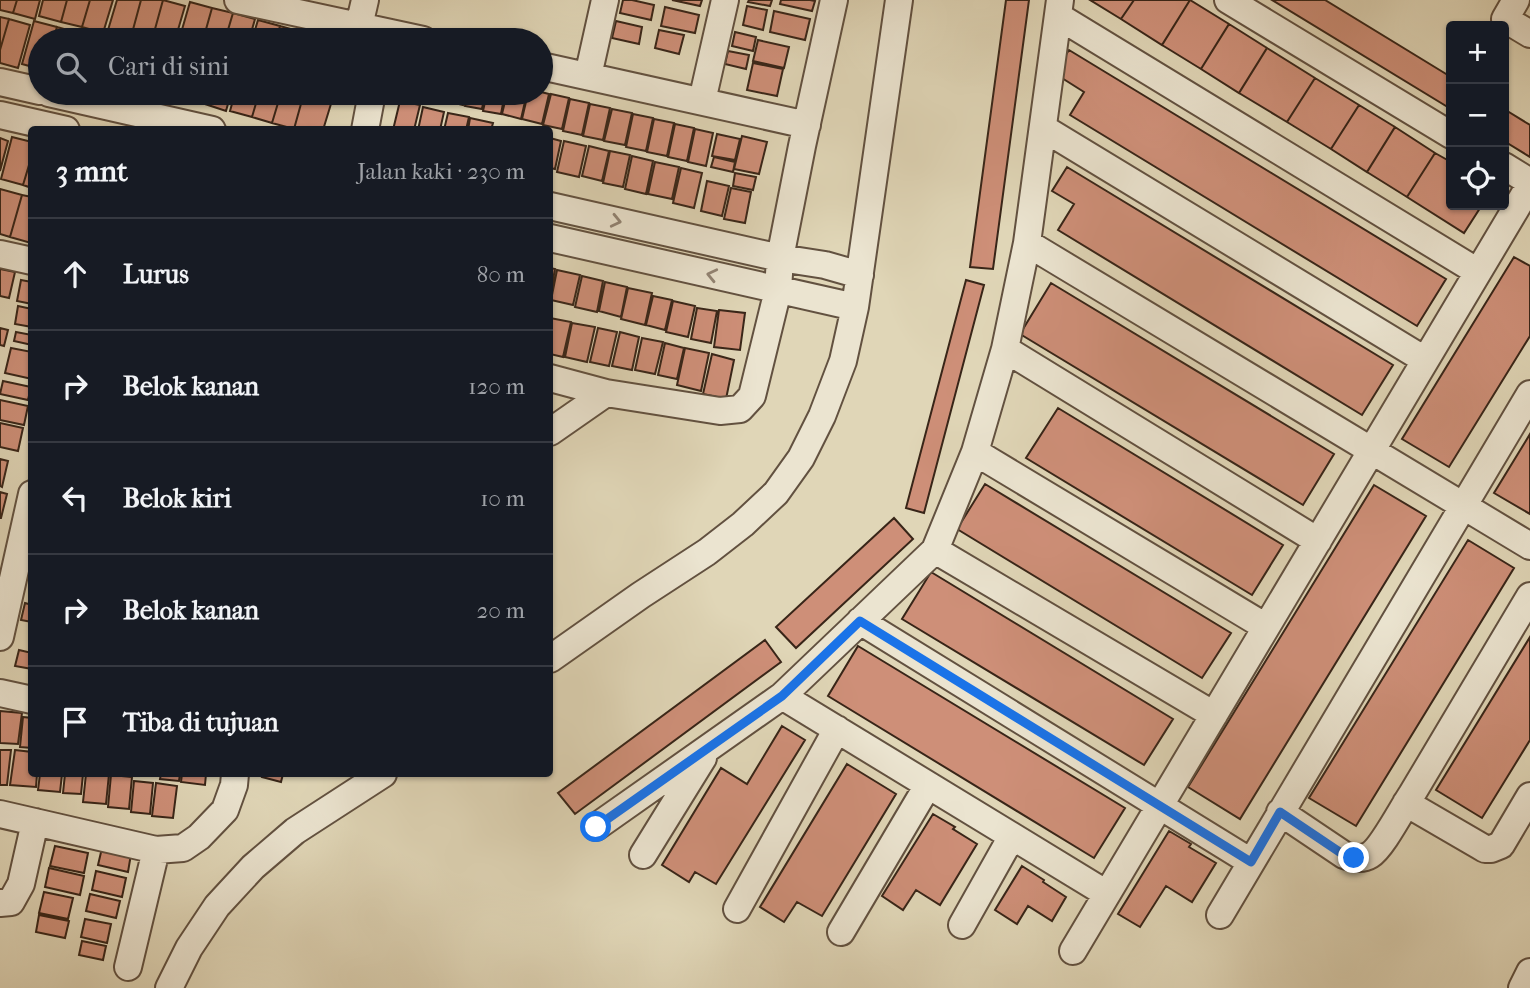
<!DOCTYPE html>
<html lang="id">
<head>
<meta charset="utf-8">
<style>
  :root { --surface:#171b24; --page:#20242c; --text:#f1f3f6; --muted:#9ea1a6; --line:#363941 }
  body { margin:0; font-family:"IM FELL French Canon",serif; background:var(--page); color:var(--text) }
  .controls { position:absolute; right:21px; top:21px; display:grid; overflow:hidden; border-radius:7px; box-shadow:0 2px 5px #0004 }
  .controls button { width:63px; height:63px; display:grid; place-items:center; padding:0; border:0; border-bottom:2px solid var(--line); background:var(--surface); color:var(--text); font:35px sans-serif }
  .stop { position:absolute; width:21px; height:21px; margin:-16px; border:5px solid #1a73e8; border-radius:50%; background:#fff }
  .stop.end { background:#1a73e8; border-color:#fff; box-shadow:0 2px 7px #0008 }
  .list { margin:0; padding:0; list-style:none }
  h2 { display:flex; justify-content:space-between; align-items:center; height:91px; margin:0; padding:0 28px; font-size:30px }
  h2 small { font-size:23px; font-weight:400; color:var(--muted) }
  .list li { display:grid; grid-template-columns:46px 1fr auto; gap:21px; align-items:center; box-sizing:border-box; height:112px; padding:0 28px; border-top:2px solid var(--line) }
  .list b { display:block; font-size:26px; white-space:nowrap }
  .list em { font-size:23px; font-style:normal; color:var(--muted) }
  .icon { flex:none; width:38px; height:38px; fill:none; stroke:currentColor; stroke-width:2; stroke-linecap:round; stroke-linejoin:round }
  .map { position:relative; flex:none; width:1530px; height:988px; overflow:hidden }
  .search { position:absolute; background:var(--surface); box-shadow:0 2px 5px #0004; left:28px; top:28px; width:525px; height:77px; display:flex; align-items:center; gap:18px; box-sizing:border-box; padding:0 24px; border-radius:38px; color:var(--muted); font-size:26px }
  .panel { position:absolute; background:var(--surface); box-shadow:0 2px 5px #0004; left:28px; top:126px; width:525px; height:651px; border-radius:7px }
  .map>svg:first-child { display:block }
</style>
</head>
<body>
<div class="map">
<svg width="1530" height="988" viewBox="0 0 1530 988">
  <rect width="100%" height="100%" fill="#e0d6b7"/>
  <filter id="stains"><feTurbulence type="fractalNoise" baseFrequency=".00286" numOctaves="4"/><feColorMatrix values="0 0 0 0 .2 0 0 0 0 .09 0 0 0 0 .02 0 0 0 .5 -.17"/></filter>
  <radialGradient id="worn" r=".72"><stop offset=".6" stop-color="#630" stop-opacity="0"/><stop offset="1" stop-color="#630" stop-opacity=".3"/></radialGradient>
  <path fill="#ce8f78" stroke="#382518" stroke-width="2" d="M0 0H17L13 13 0 10Z
    M17 0H40L35 19 13 13Z
    M43 0H67L61 22 39 16Z
    M67 0H90L82 27 61 22Z
    M90 0H113L103 33 82 27Z
    M117 0H141L131 37 108 30Z
    M141 0H163L152 40H143L131 37Z
    M163 0 185 6 175 40H152Z
    M623 0H632L654 5 651 20 620 13Z
    M672 0H702L700 6Z
    M749 0H772L770 6 748 2Z
    M781 0H810L815 1 812 11 780 4Z
    M1006 0H1029L993 269 970 267Z
    M1090 0H1134L1121 19Z
    M1134 0H1190L1162 45 1121 19Z
    M1190 0 1229 24 1201 69 1162 45Z
    M1272 0H1325L1451 77V109Z
    M190 2 212 8 203 40H179Z
    M747 6 767 10 763 30 743 25Z
    M665 7 699 15 695 33 661 26Z
    M212 8 233 13 225 40H203Z
    M774 11 810 19 805 40 770 32Z
    M233 13 255 19 249 40H225Z
    M0 17 9 19 0 50Z
    M9 19 30 25 18 68 0 63V50Z
    M258 20 280 26 276 40H252Z
    M34 21 57 27 53 40H40V69L22 64Z
    M616 21 642 27 639 44 612 38Z
    M1229 24 1267 48 1239 93 1201 69Z
    M280 26 301 32 299 40H276Z
    M57 27 78 33 76 40H53Z
    M659 30 684 35 679 54 655 48Z
    M301 32 323 38 322 40H299Z
    M735 32 756 37 753 51 732 46Z
    M78 33 99 39V40H76Z
    M758 40 789 47 784 68 753 61Z
    M1267 48 1315 78 1287 122 1239 93Z
    M1069 50 1446 279 1417 326 1070 115 1084 92 1054 73Z
    M728 51 749 55 746 69 725 64Z
    M753 63 783 69 777 96 747 90Z
    M1315 78 1359 105 1331 149 1287 122Z
    M541 92 549 94 542 124 522 119 528 93Z
    M186 93H208L205 104 184 99Z
    M208 93H231L226 111 205 104Z
    M235 93H259L252 117 230 111Z
    M259 93H281L272 123 252 117Z
    M281 93H304L294 129 272 123Z
    M304 93 334 94 323 130 294 129Z
    M448 93H466L463 105 446 101Z
    M468 93H485L482 109 465 106Z
    M487 93H505L501 114 483 111Z
    M507 93H527L521 119 502 114Z
    M551 94 569 98 562 129 543 125Z
    M570 99 589 103 582 135 563 131Z
    M400 101 420 105 414 130H393Z
    M590 104 610 108 603 140 583 136Z
    M1359 105 1395 127 1367 172 1331 149Z
    M423 107 444 112 440 130H418Z
    M612 109 632 113 625 145 604 141Z
    M1504 109 1530 125V157L1504 141Z
    M448 113 469 117 466 130H444Z
    M633 114 653 118 646 151 626 147Z
    M470 118 493 123 491 130H468Z
    M654 119 674 123 667 156 647 152Z
    M675 124 694 128 687 161 668 157Z
    M1395 127 1435 153 1407 197 1367 172Z
    M695 129 713 133 706 166 688 162Z
    M717 134 740 139 735 160 712 156Z
    M742 136 767 142 759 174 734 169Z
    M12 137 32 142V155L23 185 1 179Z
    M0 138 8 141 0 171Z
    M550 138 561 141 555 169 550 168Z
    M564 141 586 146 579 177 557 172Z
    M589 146 609 151 602 181 582 176Z
    M610 151 630 155 623 187 603 183Z
    M1435 153 1451 162V205H1482L1464 233 1407 197Z
    M32 155V188L23 185Z
    M632 156 653 161 646 194 625 189Z
    M714 157 735 162 733 172 711 167Z
    M655 162 679 167 672 199 648 194Z
    M1067 167 1393 365 1362 415 1058 230 1074 204 1052 191Z
    M681 168 702 173 694 208 673 203Z
    M735 173 756 177 753 190 733 186Z
    M707 181 729 186 722 216 701 211Z
    M731 188 751 192 745 223 724 219Z
    M0 189 22 195 10 237 0 234Z
    M22 195 32 197 31 243 10 237Z
    M1514 257 1530 266V336L1449 467 1402 439Z
    M550 268 555 269 550 296Z
    M0 269 15 272 9 298 0 296Z
    M557 270 580 275 573 305 551 300Z
    M582 276 603 281 597 312 575 307Z
    M21 280 32 282V304L17 301Z
    M966 280 984 285 924 513 906 508Z
    M605 282 627 287 621 317 599 311Z
    M1051 283 1334 454 1303 505 1020 334Z
    M628 288 652 293 645 325 621 319Z
    M653 296 672 300 665 330 646 325Z
    M673 301 695 306 688 337 666 332Z
    M18 306 32 309V327L15 324Z
    M697 308 717 311 711 343 691 339Z
    M719 310 745 313 740 350 714 347Z
    M550 318 571 322 563 357 550 354Z
    M572 323 595 327 587 362 565 357Z
    M0 328 8 330 4 346 0 345Z
    M598 328 617 332 609 366 590 362Z
    M16 332 32 335V345L14 341Z
    M620 332 639 337 632 370 612 366Z
    M642 338 663 342 655 374 635 370Z
    M665 343 684 348 677 379 658 375Z
    M11 348 32 352V379L5 373Z
    M685 348 709 353 701 391 677 385Z
    M712 354 734 360 726 399 703 394Z
    M3 381 31 387 28 400 0 394Z
    M0 400 28 406 24 425 0 420Z
    M1058 408 1283 545 1252 595 1026 458Z
    M0 423 23 428 18 451 0 447Z
    M1530 434V514L1494 493Z
    M0 459 8 461 2 487 0 486Z
    M985 484 1231 633 1202 678 957 529Z
    M1374 485 1426 516 1240 819 1188 787Z
    M0 492 7 494 1 518H0Z
    M894 518 913 539 796 648 776 627Z
    M1468 540 1514 568 1356 826 1309 798Z
    M931 572 1173 719 1144 765 902 619Z
    M25 603 32 605V622L21 620Z
    M1530 637V740L1482 818 1436 790Z
    M765 640 781 662 575 814 558 793Z
    M858 646 1125 808 1094 858 828 696Z
    M19 650 32 653V669L15 666Z
    M0 711 22 713 18 744 0 743Z
    M23 717 32 718V748L20 747Z
    M782 726 805 740 716 884 695 872 689 882 662 865 721 768 747 784Z
    M0 750H11L7 785H0Z
    M15 750 32 752V774H37L36 787 10 785Z
    M847 764 896 794 822 916 797 902 784 922 760 907Z
    M40 774H62L60 792 38 790Z
    M65 774H83L81 794 63 793Z
    M86 774H109L106 804 83 802Z
    M161 774H180L179 781 160 779Z
    M182 774H206L205 785 181 782Z
    M263 774H283L281 782 262 777Z
    M111 775 132 777 129 809 108 807Z
    M134 781 153 783 150 814 131 812Z
    M156 783 177 786 173 818 152 816Z
    M933 814 955 827 953 829 977 844 940 905 916 890 903 910 882 896Z
    M1169 831 1191 844 1189 847 1216 863 1192 902 1166 886 1140 927 1118 914Z
    M55 846 88 853 84 873 50 866Z
    M102 848 131 854 128 872 98 865Z
    M1022 866 1044 880 1043 882 1066 897 1052 921 1028 906 1017 924 995 910Z
    M49 868 84 876 80 895 45 887Z
    M96 871 126 878 122 897 92 890Z
    M44 892 73 898 68 919 39 913Z
    M90 894 120 901 116 918 86 911Z
    M39 915 69 921 65 938 36 932Z
    M85 919 111 924 107 943 81 937Z
    M82 941 106 946 103 960 79 955Z"/>
  <g fill="none" stroke-linecap="round" stroke-linejoin="round">
    <defs>
      <path id="minor" d="M238 0 423 40
        M1228 0 1451 135
        M1516 0 1505 19 1530 34
        M1058 16 1478 272
        M359 26 365 0
        M541 66 807 125
        M588 76 605 0
        M0 82 40 91
        M49 93 212 130
        M702 101 725 0
        M0 115 66 130
        M1043 128 1425 360
        M365 130 372 93
        M1504 166 1530 182
        M550 206 780 258 825 265 860 275
        M550 238 855 307
        M1027 243 1530 546
        M0 254 32 261
        M1005 349 1318 541
        M550 378 606 393 720 411 740 409 752 396 778 290 780 258 802 146 834 0
        M550 432 606 393
        M975 452 1266 627
        M935 550 1214 715
        M860 621 1251 862
        M0 637 32 494
        M550 659 641 595 707 552 743 524 776 493 801 458 822 416 843 361 855 307 899 0
        M0 693 32 700
        M782 696 1107 894
        M1406 803 1480 846 1485 849H1491L1501 845 1530 796
        M1280 812 1344 855C1353 858 1362 860 1370 855 1382 848 1403 807 1412 794 1451 728 1491 662 1530 596
        M0 814 156 850 183 848 199 837 225 810 234 785 235 774
        M596 827 782 696 935 550 975 452 1005 349 1027 243 1060 0
        M643 855 703 758
        M0 903 11 902 21 884 35 822
        M737 909 837 729
        M1220 915 1530 394
        M962 925 1012 836
        M841 932 928 785
        M1073 951 1530 185
        M128 967 156 850
        M169 988 189 948 217 906 253 867 295 831 383 774
        M1522 988 1530 972"/>
    </defs>
    <use href="#minor" stroke="#625140" stroke-width="30"/>
    <use href="#minor" stroke="#ebe4d0" stroke-width="26"/>
  </g>
  <defs><path id="oneway-chevron" d="M-2-3.5L2.5 0L-2 3.5" fill="none" stroke-width="1.6" stroke-linecap="round" stroke-linejoin="round" transform="scale(1.75)"/></defs>
  <g stroke="#928474">
    <use href="#oneway-chevron" transform="translate(616 221) rotate(13)"/>
    <use href="#oneway-chevron" transform="translate(712 275) rotate(-167)"/>
  </g>
  <g fill="none" stroke-linecap="round" stroke-linejoin="round">
    <path stroke="#1a73e8" stroke-width="9" d="M596 827 782 696 860 621 1251 862 1280 812 1344 855 1354 858"/>
  </g>
  <rect width="100%" height="100%" filter="url(#stains)"/>
  <rect width="100%" height="100%" fill="url(#worn)"/>
</svg>
<div class="controls">
<button>+</button>
<button>−</button>
<button><svg class="icon" aria-label="locate" viewBox="0 0 24 24"><circle cx="12" cy="12" r="6"/><path d="M12 2v4M12 18v4M2 12h4M18 12h4"/></svg></button>
</div>
<div class="stop" style="left:596px;top:827px"></div>
<div class="stop end" style="left:1354px;top:858px"></div>
<div class="search"><svg class="icon" aria-label="search" viewBox="0 0 24 24"><circle cx="10" cy="10" r="6"/><path d="M15 15l6 6"/></svg>Cari di sini</div>
<section class="panel">
<h2>3 mnt<small>Jalan kaki · 230 m</small></h2>
<ul class="list">
<li><svg class="icon" aria-label="ahead" viewBox="0 0 24 24"><path d="M12 20V5M6 11l6-6 6 6"/></svg><div><b>Lurus</b></div><em>80 m</em></li>
<li><svg class="icon" aria-label="right" viewBox="0 0 24 24"><path d="M7 20v-9h11M14 6l5 5-5 5"/></svg><div><b>Belok kanan</b></div><em>120 m</em></li>
<li><svg class="icon" aria-label="left" viewBox="0 0 24 24"><path d="M17 20v-9H6M10 6l-5 5 5 5"/></svg><div><b>Belok kiri</b></div><em>10 m</em></li>
<li><svg class="icon" aria-label="right" viewBox="0 0 24 24"><path d="M7 20v-9h11M14 6l5 5-5 5"/></svg><div><b>Belok kanan</b></div><em>20 m</em></li>
<li><svg class="icon" aria-label="arrive" viewBox="0 0 24 24"><path d="M6 21V4h12l-3 4 3 4H6"/></svg><div><b>Tiba di tujuan</b></div></li>
</ul>
</section>
</div>
</body>
</html>
